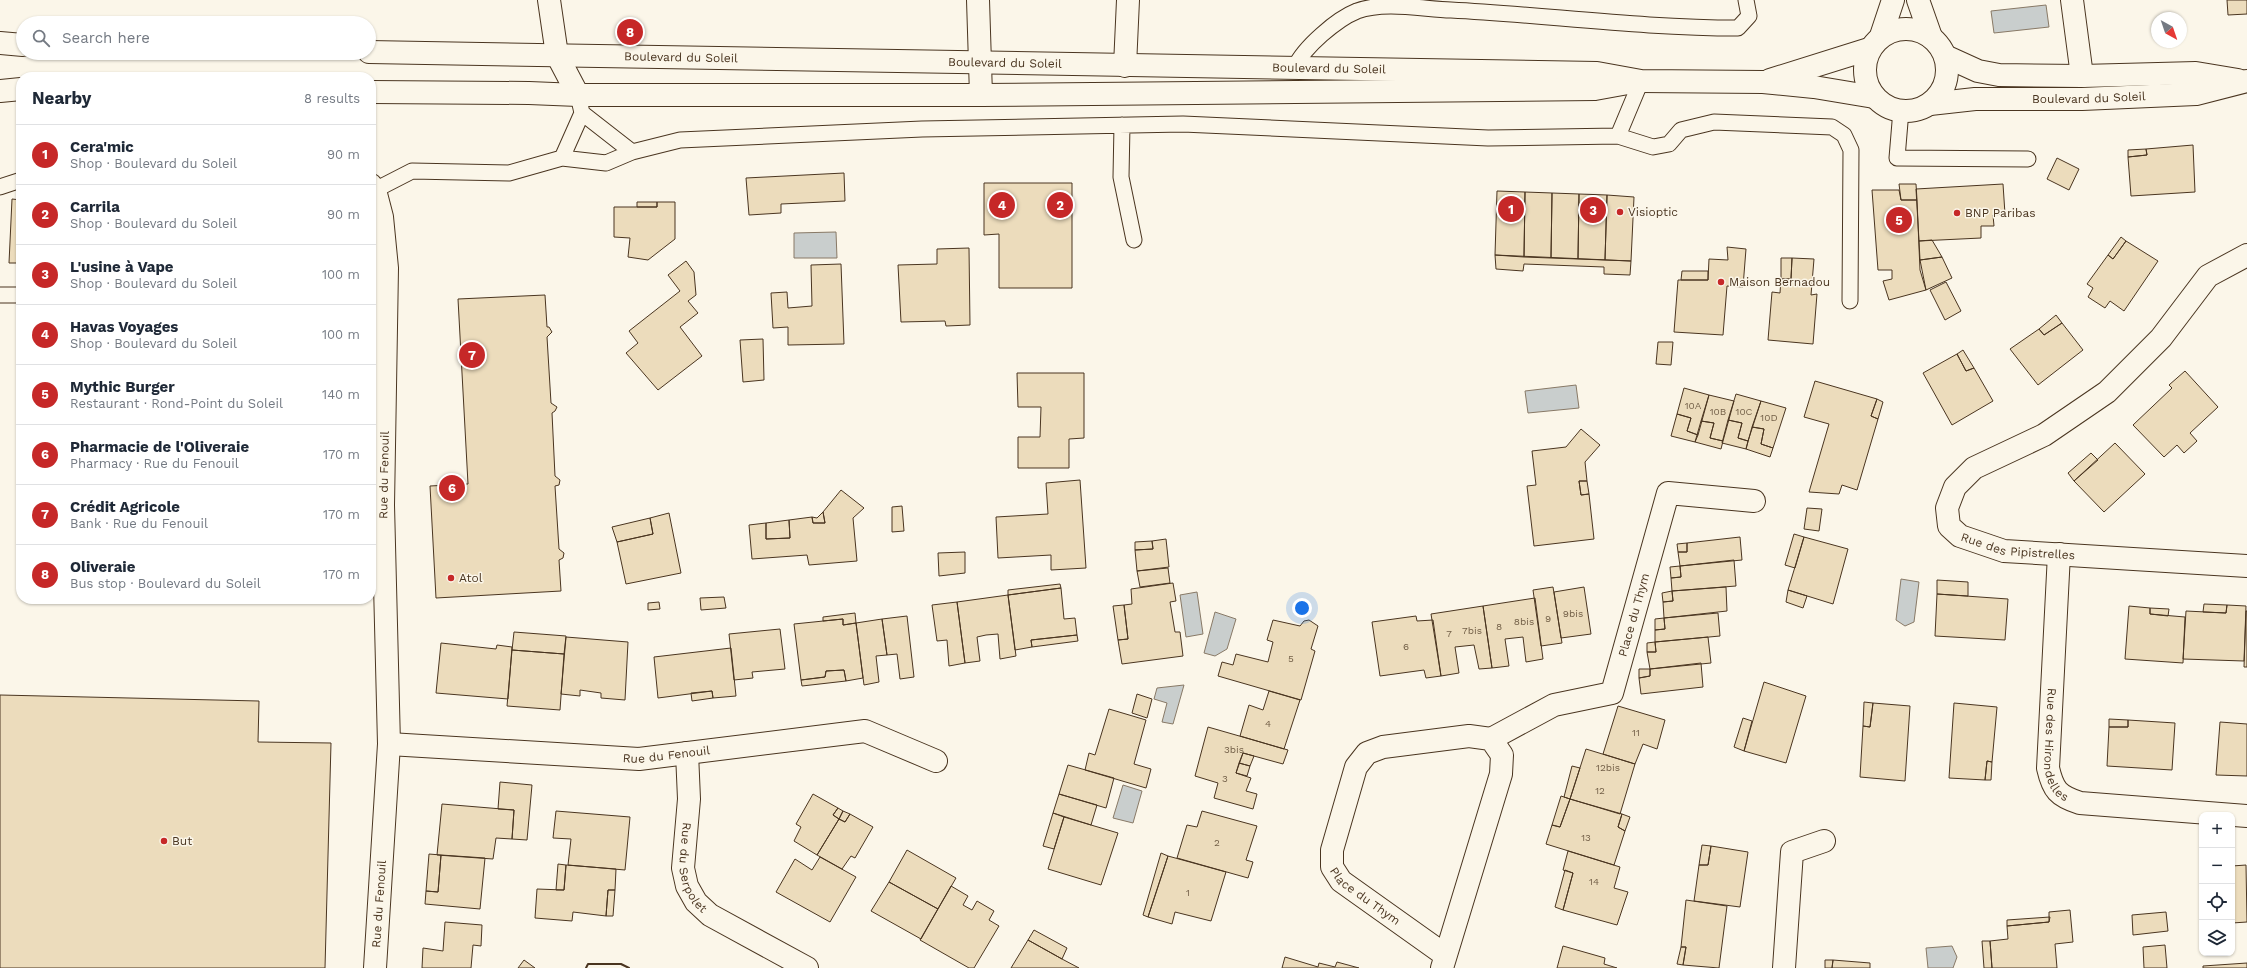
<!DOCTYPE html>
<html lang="en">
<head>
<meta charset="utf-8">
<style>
  :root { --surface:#fff; --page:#f2f2f3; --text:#1f2937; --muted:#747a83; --line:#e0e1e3; --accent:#c62828 }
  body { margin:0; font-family:"Work Sans",sans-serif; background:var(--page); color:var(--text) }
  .controls { position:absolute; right:12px; bottom:12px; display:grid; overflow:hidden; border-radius:8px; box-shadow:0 1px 3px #0004 }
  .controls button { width:36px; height:36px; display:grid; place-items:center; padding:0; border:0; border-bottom:1px solid var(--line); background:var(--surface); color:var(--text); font:20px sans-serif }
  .compass { position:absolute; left:2151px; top:12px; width:36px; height:36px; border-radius:50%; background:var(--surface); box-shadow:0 1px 3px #0004; rotate:140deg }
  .you { position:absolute; left:1302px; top:608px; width:14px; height:14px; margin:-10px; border:3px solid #fff; border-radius:50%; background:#1a73e8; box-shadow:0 0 0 6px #1a73e833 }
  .badge { display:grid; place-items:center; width:26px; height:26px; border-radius:50%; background:var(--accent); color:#fff; font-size:13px; font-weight:700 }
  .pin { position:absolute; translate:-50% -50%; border:2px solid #fff; box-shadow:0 1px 4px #0006 }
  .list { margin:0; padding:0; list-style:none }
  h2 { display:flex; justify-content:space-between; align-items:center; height:52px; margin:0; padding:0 16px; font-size:17px }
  h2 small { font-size:13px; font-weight:400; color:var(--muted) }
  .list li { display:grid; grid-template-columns:26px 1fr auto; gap:12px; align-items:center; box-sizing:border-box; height:60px; padding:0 16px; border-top:1px solid var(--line) }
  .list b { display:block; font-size:15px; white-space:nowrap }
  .list p { margin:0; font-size:13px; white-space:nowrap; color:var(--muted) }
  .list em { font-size:13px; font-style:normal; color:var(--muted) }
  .icon { flex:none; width:22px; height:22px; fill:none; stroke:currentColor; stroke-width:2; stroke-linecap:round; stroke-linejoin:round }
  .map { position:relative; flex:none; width:2247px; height:968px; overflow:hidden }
  .search { position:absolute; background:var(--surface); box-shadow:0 1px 3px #0004; left:16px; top:16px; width:360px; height:44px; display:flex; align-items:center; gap:10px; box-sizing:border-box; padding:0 14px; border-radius:22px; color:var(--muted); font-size:15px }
  .panel { position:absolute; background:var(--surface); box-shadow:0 1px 3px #0004; left:16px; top:72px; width:360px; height:532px; border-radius:16px }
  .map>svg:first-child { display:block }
</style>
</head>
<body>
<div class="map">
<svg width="2247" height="968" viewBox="0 0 2247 968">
  <rect width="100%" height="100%" fill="#fbf6e9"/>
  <path fill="#c9cecd" stroke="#887966" d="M2046 5 2049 27 1994 33 1991 11Z
    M836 232 837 258H794V233Z
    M1576 385 1579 408 1528 413 1525 391Z
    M1901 579 1919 582 1914 622 1905 626 1896 620Z
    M1197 592 1203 634 1186 637 1180 595Z
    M1215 612 1236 619 1227 649 1215 656 1204 653Z
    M1184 685 1173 724 1162 722 1167 703 1154 699 1157 688Z
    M1123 785 1142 791 1133 823 1113 818Z
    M1952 946 1957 957 1953 968H1928L1926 948Z"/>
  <path fill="#ecdcbc" stroke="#4a3520" d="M2227 0H2247V14L2228 15Z
    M2193 145 2195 192 2131 196 2128 157 2147 155 2146 149Z
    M2146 149 2147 155 2128 157V150Z
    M2057 158 2079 169 2069 190 2047 179Z
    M844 173 845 201 781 204V213L749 215 746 178Z
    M984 183H1072V288H999V234L984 235Z
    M1899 184H1916L1917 200H1901Z
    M2003 184 2005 214 1993 215 1994 226H1981V238L1919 241 1916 189Z
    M1872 190H1899L1901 200H1917L1920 270 1926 290 1889 300 1883 281 1892 279V270H1878Z
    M1497 191 1525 192 1524 257 1495 255Z
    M1525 192 1552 193 1551 258 1524 257Z
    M1552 193 1579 194 1578 259 1551 258Z
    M1579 194 1607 195 1605 260 1578 259Z
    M1607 195 1634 197 1631 261 1605 260Z
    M12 199 21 200V263H9Z
    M637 202H657V207H637Z
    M657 202H675V239L648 260 628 257 630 238 614 237V207H657Z
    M2121 237 2126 241 2113 259 2108 255Z
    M1932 240 1942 257 1920 260 1919 241Z
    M2126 241 2158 261 2124 311 2110 301 2105 308 2088 297 2093 288 2087 284 2108 255 2113 259Z
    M1727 247 1746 249 1743 287 1727 286 1723 335 1674 332 1678 280H1708L1709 259 1728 260Z
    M969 248 970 325 946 326 945 321 901 322 898 265 937 264V249Z
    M1495 255 1631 261 1630 275 1604 274V267L1524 264 1523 271 1496 269Z
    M1942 257 1952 278 1926 290 1920 260Z
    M1781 258H1792L1791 279H1781Z
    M1792 258 1814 259 1811 295 1817 294 1813 344 1768 340 1772 292 1780 293 1781 279H1791Z
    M686 261 694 272 696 295 688 301 698 313 680 327 702 356 658 390 626 353 638 343 629 331 680 291 668 275Z
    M841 264 844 344 788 345V327L773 328 771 293 787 292 788 308 812 306 811 265Z
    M1682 271H1708V280H1681Z
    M1946 282 1961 311 1945 320 1930 290Z
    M545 295 547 327H549L552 332 547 337 551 403 557 407 555 411 552 413 555 476 560 480 559 485 555 486 559 549 564 553 563 558 559 560 561 591 436 598 430 486 468 484 458 299Z
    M2056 315 2062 323 2044 335 2039 329Z
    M2062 323 2083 350 2038 385 2010 349 2039 329 2044 335Z
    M763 339 764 380 743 382 740 340Z
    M1658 342H1673L1671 365 1656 364Z
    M1963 350 1974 368 1966 371 1957 354Z
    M1957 354 1966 371 1974 368 1993 401 1952 425 1923 373Z
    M2185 371 2218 407 2190 433 2197 441 2184 453 2177 445 2164 457 2133 425 2172 388 2169 385Z
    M1017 373H1084V438L1069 439V468H1018V437H1040L1041 407H1018Z
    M1815 381 1877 399 1871 416 1878 419 1857 490 1842 485 1839 494 1809 492 1829 424 1804 417Z
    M1684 388 1709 395 1698 435 1687 431 1691 418 1677 414Z
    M1736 394 1761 401 1748 441 1738 438 1742 423 1728 420Z
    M1709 395 1734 401 1723 441 1710 438 1714 423 1701 421Z
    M1877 399 1883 402 1878 419 1871 416Z
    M1761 401 1786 408 1773 448 1761 444 1764 429 1752 427Z
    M1677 414 1691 418 1687 431 1698 435 1695 442 1671 436Z
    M1728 420 1742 423 1738 438 1748 441 1746 449 1722 443Z
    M1701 421 1714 423 1710 438 1723 441 1721 449 1695 442Z
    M1752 427 1764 429 1761 444 1773 448 1770 457 1746 449Z
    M1581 429 1600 445 1585 462 1587 481H1579L1581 495 1589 494 1594 539 1534 546 1527 486 1536 485 1532 451 1566 447Z
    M2115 443 2145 474 2104 512 2074 481Z
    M2091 453 2098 460 2074 481 2068 473Z
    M1080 480 1086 568 1051 570V555L998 558 996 517 1048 514 1046 483Z
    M1579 481H1587L1589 494 1581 495Z
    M841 490 864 508 853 518 857 561 809 565 807 555 752 559 749 525 766 523V539L790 538 789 520 812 517 813 523H825L823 512Z
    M902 506 904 531 892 532V507Z
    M1807 508 1822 509 1819 531 1804 529Z
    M823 512 825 523H813L812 517 817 518Z
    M669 513 681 573 626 584 617 542 653 534 650 518Z
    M650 518 653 534 617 542 612 527Z
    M789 520 790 538 766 539V523Z
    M1794 534 1804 537 1795 568 1785 565Z
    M1740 537 1742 560 1680 566 1678 552H1687V543Z
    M1804 537 1848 549 1833 604 1788 590Z
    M1166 539 1169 567 1137 571 1135 550 1153 549 1152 541Z
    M1152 541 1153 549 1135 550V542Z
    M1687 543V552H1678L1677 544Z
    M965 552V573L939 576 938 553Z
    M1734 560 1736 586 1672 591 1671 578 1681 577 1680 566Z
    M1680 566 1681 577 1671 578 1670 567Z
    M1168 568 1170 583 1140 587 1137 571Z
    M1937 580 1968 582V596L1937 594Z
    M1173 583 1176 601 1170 602 1175 632H1180L1183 656 1122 664 1118 640 1128 639 1124 605 1132 604 1131 589Z
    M1060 584 1061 588 1008 595V590Z
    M1553 587 1562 643 1541 646 1533 590Z
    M1584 587 1591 634 1561 638 1554 592Z
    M1726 587 1727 611 1664 618 1663 602 1673 601 1672 591Z
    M1061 588 1064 619 1075 618 1077 635 1031 640 1032 647 1015 650 1008 595Z
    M1788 590 1807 596 1803 608 1786 602Z
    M1672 591 1673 601 1663 602 1662 593Z
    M1937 594 2008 599 2005 640 1935 636Z
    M1008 595 1016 656 1000 659 998 634 986 635 977 637 980 661 965 663 957 602Z
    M724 597 726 608 701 610 700 598Z
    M1535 598 1543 659 1526 662 1523 637 1505 639 1509 666 1492 668 1483 606Z
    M659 602 660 609 648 610V603Z
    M957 602 965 663 949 666 947 640 937 641 932 605Z
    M2204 604 2227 605 2226 613 2203 612Z
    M1124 605 1128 639 1118 640 1113 606Z
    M2227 605 2246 606 2244 661 2183 659 2186 611 2226 613Z
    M1483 606 1492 668 1479 669 1474 645 1455 647 1459 673 1441 676 1431 614Z
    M2129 606 2150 608V614L2185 617 2183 663 2125 659Z
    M2150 608 2169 609 2168 616 2150 614Z
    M2246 611H2247V667H2244Z
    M855 613 856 623 843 625V619L823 621V617Z
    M1718 613 1720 636 1655 642V630L1665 629 1664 618Z
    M907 616 914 677 900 679 897 654 887 655 882 619Z
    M1416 616 1417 621 1433 620 1441 676 1426 678 1424 670 1380 676 1372 622Z
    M1664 618 1665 629 1655 630V619Z
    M843 619V625L856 623 863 678 846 681 844 670 826 671 825 677 801 680 794 624Z
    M882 619 887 655 876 656 879 682 864 685 856 623Z
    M1273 620 1300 626 1304 621 1309 620 1318 626 1311 649 1315 651 1301 700 1218 676 1222 662 1233 665 1236 654 1268 662 1273 642 1267 640Z
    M780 629 785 669 752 672 753 678 734 680 729 634Z
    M514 632 566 636 564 654 512 650Z
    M1077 635 1078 641 1032 647 1031 640Z
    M566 637 628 642 625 700 601 698V693L580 690V696L561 694Z
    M1708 637 1711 663 1650 669 1647 652H1656L1655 642Z
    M1655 642 1656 652H1647V643Z
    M441 643 496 649 497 645 512 647 508 699 436 693Z
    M731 648 736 696 713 698 712 691 658 698 654 657Z
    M512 650 564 654 560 710 507 706Z
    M1701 663 1703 687 1641 694 1639 678 1650 676V669Z
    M1639 669H1650V676L1639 678Z
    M844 670 846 681 802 686 801 680 825 677 826 671Z
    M1764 682 1806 696 1786 763 1744 751Z
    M712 691 713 698 692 701 691 693Z
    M1269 691 1300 700 1284 749 1240 736 1249 705 1263 710Z
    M1137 694 1152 699 1147 718 1132 713Z
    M0 695 259 701 258 742 331 743 325 968H0Z
    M1864 702 1873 703 1870 727 1863 726Z
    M1873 703 1910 706 1905 781 1860 777 1863 726 1870 727Z
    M1954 703 1997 707 1992 762 1987 761 1985 780 1949 778Z
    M1618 706 1665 720 1657 749 1643 744 1635 764 1603 754Z
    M1109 709 1146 720 1134 764 1151 769 1146 788 1085 770 1089 753 1095 755Z
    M1743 718 1752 721 1744 751 1734 747Z
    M2109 719 2128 720V727H2109Z
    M2128 720 2175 723 2172 770 2107 766 2109 727H2128Z
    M2220 722 2247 724V776L2216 775Z
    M1208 727 1288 750 1283 764 1243 753 1236 773 1251 778 1246 791 1257 794 1253 809 1214 798 1218 783 1195 776Z
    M1586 749 1635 764 1620 814 1570 799Z
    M1243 753 1254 756 1250 766 1239 763Z
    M1987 761 1992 762 1991 780H1985Z
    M1239 763 1250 766 1247 776 1236 773Z
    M1068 765 1114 778 1106 808 1059 794Z
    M1572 766 1580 768 1570 799 1564 797Z
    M500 782 532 785 527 840 512 839 514 810 498 809Z
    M813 794 838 808 833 815 839 819 817 855 794 841 801 827 796 824Z
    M1059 794 1097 805 1091 825 1053 813Z
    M1561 796 1570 799 1560 827 1552 825Z
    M1570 799 1622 814 1618 827 1625 831 1614 865 1546 844 1552 825 1560 827Z
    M442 804 514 810 512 839 496 838 493 859 437 855Z
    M838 808 843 811 839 819 833 815Z
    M556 811 630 817 625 870 568 865 571 839 553 838Z
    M843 811 850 814 845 822 839 819Z
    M1202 811 1257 826 1246 860 1253 862 1248 878 1177 858 1187 825 1197 827Z
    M1053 813 1064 817 1054 849 1043 846Z
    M850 814 873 827 855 858 851 856 842 869 817 855 839 819 845 822Z
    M1622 814 1630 817 1625 831 1618 827Z
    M1064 817 1118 833 1101 885 1048 869Z
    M1702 845 1711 846 1708 865H1699Z
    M1711 846 1748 852 1740 907 1694 901 1699 865H1708Z
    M907 850 956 878 938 909 889 882Z
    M1568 851 1620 867 1614 888 1628 892 1617 925 1563 910 1573 873 1563 870Z
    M1161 853 1168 856 1148 917 1143 915Z
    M429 854 441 855 438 892 426 891Z
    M441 855 485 858 480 909 425 904 426 891 438 892Z
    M1168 856 1226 872 1211 921 1175 912 1172 924 1148 917Z
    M820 857 856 877 830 922 776 892 795 859 812 870Z
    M558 864 566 865 564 890H556Z
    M566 865 616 869 615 890H608L606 916 573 912 572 921 535 918 537 889 564 890Z
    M2246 865 2247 922 2232 923V866Z
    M1565 870 1573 873 1563 910 1555 907Z
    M889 882 938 909 921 939 871 911Z
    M951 886 968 896 963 905 972 910 977 901 994 911 989 920 999 926 974 968H969L920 940Z
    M608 890H615L613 916H606Z
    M1686 900 1727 906 1719 968 1683 965 1686 947H1681Z
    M2070 910 2073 942 2055 944 2057 968H1992L1990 941 2008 939 2007 926 2049 922V912Z
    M2166 912 2168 931 2133 935 2132 915Z
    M2050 917 2049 922 2007 926V920Z
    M445 922 482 925 481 946 473 945 471 968H422L423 948 443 951Z
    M1034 930 1067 948 1062 959 1028 940Z
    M1028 940 1062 959 1079 968H1011Z
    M1982 941H1990L1992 968H1984Z
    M2165 945 2167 968H2144L2143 947Z
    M1563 946 1605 958 1604 964 1617 968H1557Z
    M1681 947H1686L1683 965 1677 964Z
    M1285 957 1318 967 1319 963 1335 967 1337 962 1359 968H1282Z
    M524 960 535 968H518Z
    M1825 960H1833L1832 968H1825Z
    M1833 960 1870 963V968H1832Z
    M2247 963V968H2203V966Z"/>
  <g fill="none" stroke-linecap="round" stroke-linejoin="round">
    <defs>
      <path id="service" d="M1295 67C1304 47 1337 19 1357 11 1385 1 1422 9 1451 10 1547 15 1642 28 1738 28L1749 16 1746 0
        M578 95 582 113 562 158 606 163 632 152 680 140 922 129 1183 124 1488 138 1618 136 1641 81
        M1901 110 1897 158 2028 159
        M582 113 632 152
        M1122 125 1121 177 1134 240
        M1618 136 1653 147 1669 144 1681 130 1714 122 1832 127 1844 135 1851 150 1850 301
        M0 187 21 180
        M375 190 412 171 509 173 562 158
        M371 274 387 268
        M0 295H21"/>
      <g id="minor">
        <path d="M549 0 557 55 578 95"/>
        <path d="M978 0 981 95"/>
        <path d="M1918 0 1931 37"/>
        <path d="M2072 0 2082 76"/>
        <path d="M1881 36 1893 0"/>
        <path d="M1125 66 1128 0"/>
        <path d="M371 185 375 190 382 217 387 268 383 505 389 744 375 968"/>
        <path id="s1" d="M2247 255 2208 276 2161 338 2107 392 2044 435 1974 468 1955 487 1947 508 1949 526 1960 536 2004 551 2247 566"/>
        <path id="s2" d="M2059 554 2048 768C2053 790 2058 796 2080 803L2247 816"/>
        <path id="s3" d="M1491 739 1554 705 1612 693 1668 493 1754 501"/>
        <path id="s4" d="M389 744 639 759 865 731 936 761"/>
        <path id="s5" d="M687 753 689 799 683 868 687 886 696 902 710 915 807 968"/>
        <path id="s6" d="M1442 968 1501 774 1502 755 1491 739 1469 736 1383 747 1367 753 1356 767 1332 850V867L1341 881 1445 955"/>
        <path d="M1784 968 1792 852 1824 841"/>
      </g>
      <g id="secondary">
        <circle cx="1906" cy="70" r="41"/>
        <path d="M0 43 23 45"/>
        <path id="s7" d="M369 52 1597 73 1641 81 1763 82 1814 87 1874 97"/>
        <path d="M1945 56 1978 71 1999 75 2082 76 2196 73 2238 80"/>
        <path d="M1770 80 1869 49"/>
        <path d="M0 91 21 89"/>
        <path d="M371 92 529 93 578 95H981L1595 89 1628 83"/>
        <path id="s8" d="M1930 104 1975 99H2082L2196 94 2247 81"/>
      </g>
    </defs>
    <use href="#service" stroke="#4a3520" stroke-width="17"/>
    <use href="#minor" stroke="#4a3520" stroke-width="24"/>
    <use href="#secondary" stroke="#4a3520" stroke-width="24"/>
    <use href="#service" stroke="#fbf6e9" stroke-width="15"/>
    <use href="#minor" stroke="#fbf6e9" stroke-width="22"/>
    <use href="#secondary" stroke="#fbf6e9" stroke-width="22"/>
    <path stroke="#4a3520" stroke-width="2" d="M586 968 588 964H621L629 968"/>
  </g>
  <g fill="#c62828" stroke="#fbf6e9" stroke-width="1.5">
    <circle cx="1620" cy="212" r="4"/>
    <circle cx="1957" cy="213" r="4"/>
    <circle cx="1721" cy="282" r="4"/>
    <circle cx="451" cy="578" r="4"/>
    <circle cx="164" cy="841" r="4"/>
  </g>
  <g text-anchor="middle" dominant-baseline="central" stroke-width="3" stroke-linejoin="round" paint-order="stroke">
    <g font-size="10" fill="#725f47">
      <text x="1693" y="405">10A</text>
      <text x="1718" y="411">10B</text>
      <text x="1744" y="411">10C</text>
      <text x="1769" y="417">10D</text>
      <text x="1573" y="613">9bis</text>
      <text x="1548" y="618">9</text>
      <text x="1524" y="621">8bis</text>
      <text x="1499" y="626">8</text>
      <text x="1472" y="630">7bis</text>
      <text x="1449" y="633">7</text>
      <text x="1406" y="646">6</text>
      <text x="1291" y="658">5</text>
      <text x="1268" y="723">4</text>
      <text x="1636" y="732">11</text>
      <text x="1234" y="749">3bis</text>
      <text x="1608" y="767">12bis</text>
      <text x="1225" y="778">3</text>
      <text x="1600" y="790">12</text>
      <text x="1586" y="837">13</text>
      <text x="1217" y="842">2</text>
      <text x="1594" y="881">14</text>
      <text x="1188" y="892">1</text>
    </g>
    <g font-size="12" fill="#4a3520" stroke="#fbf6e9">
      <text stroke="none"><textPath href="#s7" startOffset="312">Boulevard du Soleil</textPath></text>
      <text stroke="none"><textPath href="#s7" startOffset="636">Boulevard du Soleil</textPath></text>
      <text stroke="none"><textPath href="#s7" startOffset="960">Boulevard du Soleil</textPath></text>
      <text stroke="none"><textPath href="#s8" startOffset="159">Boulevard du Soleil</textPath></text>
      <text transform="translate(384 475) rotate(-89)">Rue du Fenouil</text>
      <text stroke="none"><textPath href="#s1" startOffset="494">Rue des Pipistrelles</textPath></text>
      <text stroke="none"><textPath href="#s3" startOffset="212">Place du Thym</textPath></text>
      <text stroke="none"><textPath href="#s2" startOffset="193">Rue des Hirondelles</textPath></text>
      <text stroke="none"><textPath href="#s4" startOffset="278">Rue du Fenouil</textPath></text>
      <text stroke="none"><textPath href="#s5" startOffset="117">Rue du Serpolet</textPath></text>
      <text stroke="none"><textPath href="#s6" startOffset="533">Place du Thym</textPath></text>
      <text transform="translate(379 904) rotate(-86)">Rue du Fenouil</text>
    </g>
    <g font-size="12" fill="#4a3520" stroke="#fbf6e9" text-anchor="start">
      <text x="1628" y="212">Visioptic</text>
      <text x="1965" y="213">BNP Paribas</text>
      <text x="1729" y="282">Maison Bernadou</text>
      <text x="459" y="578">Atol</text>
      <text x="172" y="841">But</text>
    </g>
  </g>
</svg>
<div class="controls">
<button>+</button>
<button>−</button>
<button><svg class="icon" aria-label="locate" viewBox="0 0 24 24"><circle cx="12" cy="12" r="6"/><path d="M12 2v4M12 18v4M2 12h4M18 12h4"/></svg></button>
<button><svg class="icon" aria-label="layers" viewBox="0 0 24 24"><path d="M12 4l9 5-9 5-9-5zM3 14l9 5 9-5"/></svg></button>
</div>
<svg class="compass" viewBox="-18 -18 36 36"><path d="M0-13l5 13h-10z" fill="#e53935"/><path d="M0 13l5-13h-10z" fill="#747a83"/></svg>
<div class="you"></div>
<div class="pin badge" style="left:1511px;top:209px">1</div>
<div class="pin badge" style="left:1060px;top:205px">2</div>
<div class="pin badge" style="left:1593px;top:210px">3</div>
<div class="pin badge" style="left:1002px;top:205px">4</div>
<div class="pin badge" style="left:1899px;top:220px">5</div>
<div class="pin badge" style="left:452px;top:488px">6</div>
<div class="pin badge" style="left:472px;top:355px">7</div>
<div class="pin badge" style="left:630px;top:32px">8</div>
<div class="search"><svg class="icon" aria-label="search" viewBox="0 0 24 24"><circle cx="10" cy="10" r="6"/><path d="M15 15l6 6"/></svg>Search here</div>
<section class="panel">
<h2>Nearby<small>8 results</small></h2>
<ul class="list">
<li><span class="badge">1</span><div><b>Cera'mic</b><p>Shop · Boulevard du Soleil</p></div><em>90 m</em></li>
<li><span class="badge">2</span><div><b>Carrila</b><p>Shop · Boulevard du Soleil</p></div><em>90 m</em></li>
<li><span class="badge">3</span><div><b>L'usine à Vape</b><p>Shop · Boulevard du Soleil</p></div><em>100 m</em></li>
<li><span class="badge">4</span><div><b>Havas Voyages</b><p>Shop · Boulevard du Soleil</p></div><em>100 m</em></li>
<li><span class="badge">5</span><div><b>Mythic Burger</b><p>Restaurant · Rond-Point du Soleil</p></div><em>140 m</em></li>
<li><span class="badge">6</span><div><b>Pharmacie de l'Oliveraie</b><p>Pharmacy · Rue du Fenouil</p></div><em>170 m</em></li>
<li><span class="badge">7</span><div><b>Crédit Agricole</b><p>Bank · Rue du Fenouil</p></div><em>170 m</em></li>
<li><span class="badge">8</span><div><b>Oliveraie</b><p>Bus stop · Boulevard du Soleil</p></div><em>170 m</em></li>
</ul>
</section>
</div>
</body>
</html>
